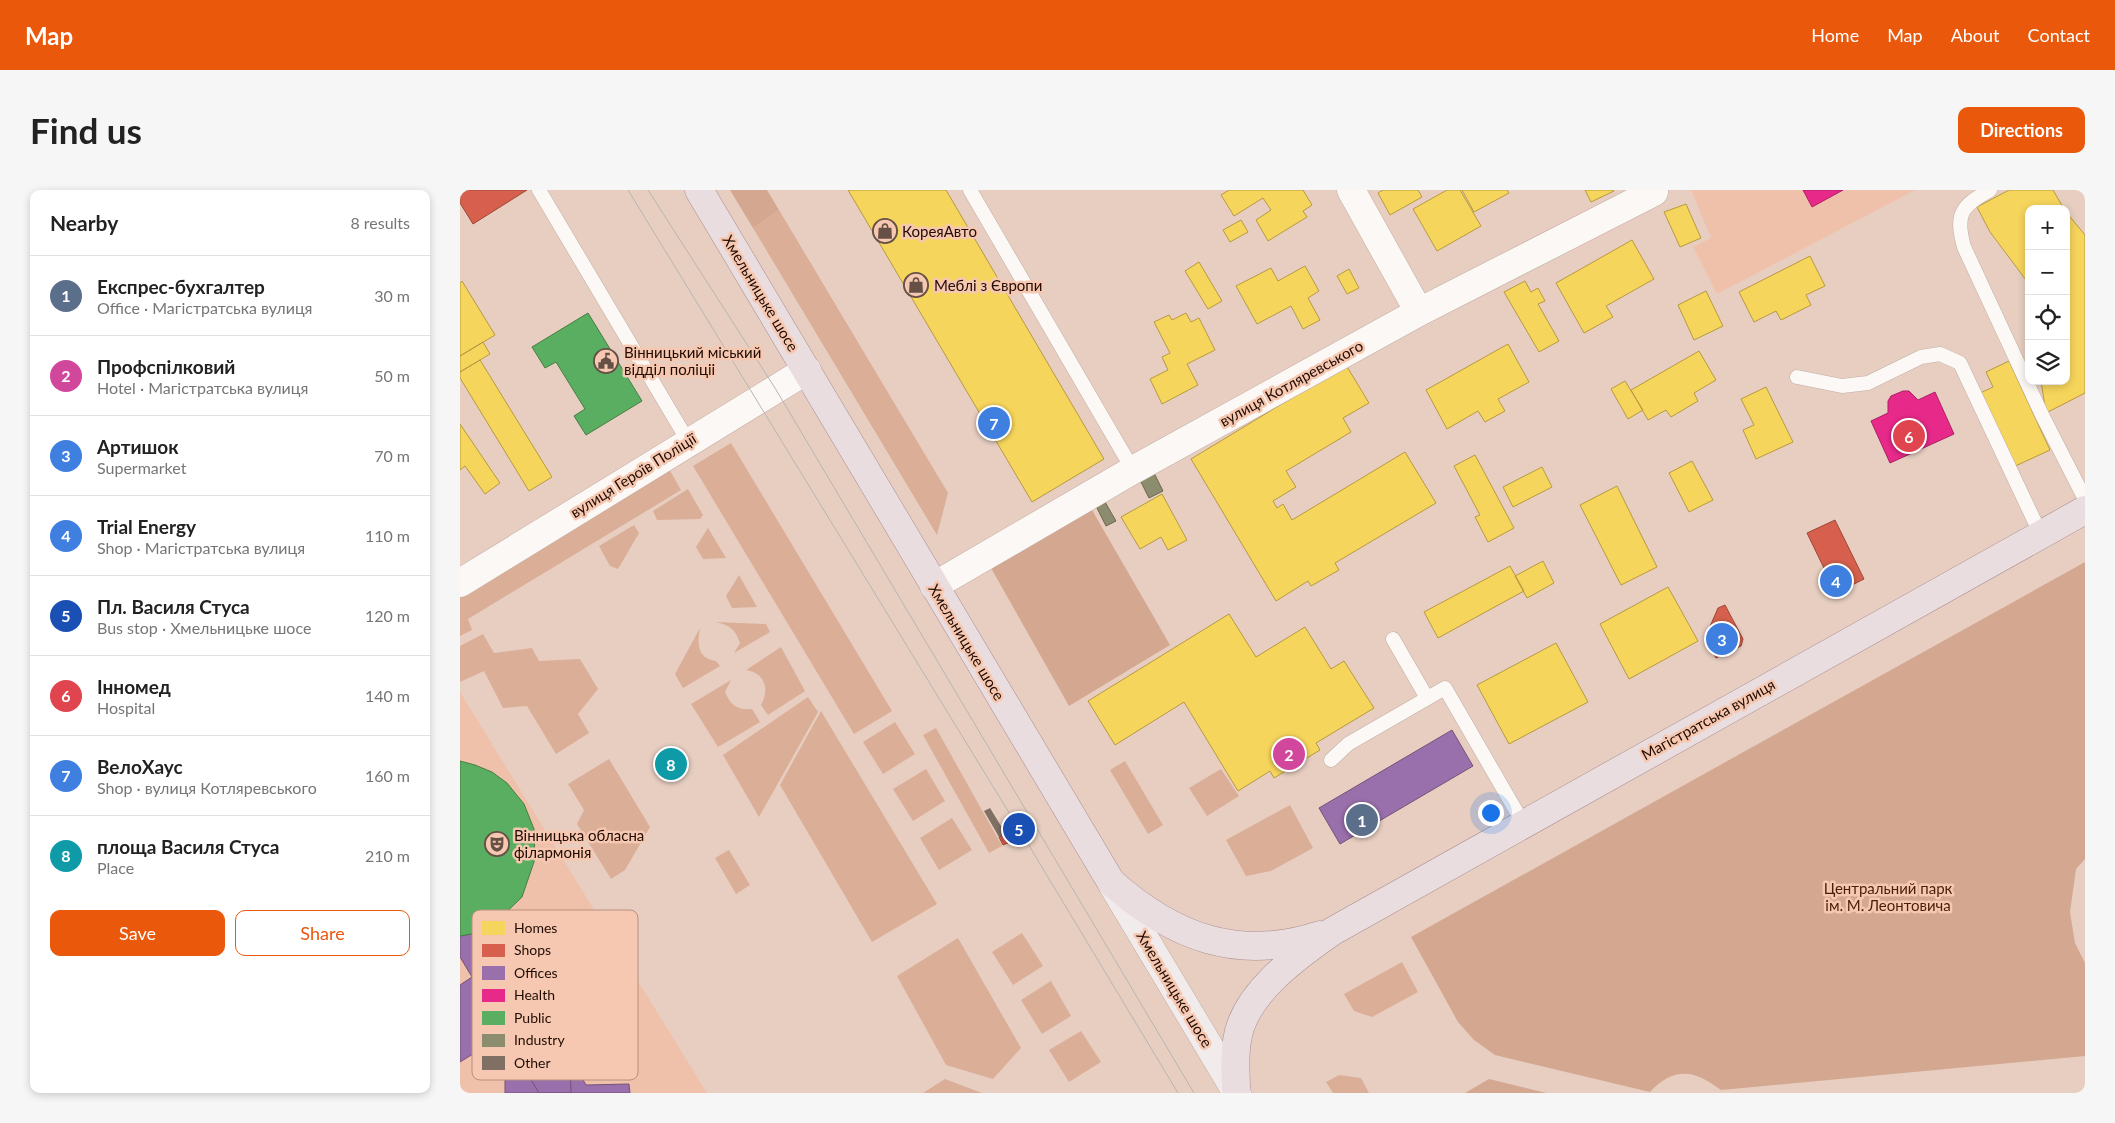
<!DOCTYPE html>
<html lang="en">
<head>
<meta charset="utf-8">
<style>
  :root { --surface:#fff; --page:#f6f6f6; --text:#222; --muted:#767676; --line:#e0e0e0; --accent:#ea580c }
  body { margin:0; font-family:Lato,sans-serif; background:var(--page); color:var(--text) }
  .controls { position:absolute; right:15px; top:15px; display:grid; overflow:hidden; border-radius:10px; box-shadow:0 2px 8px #0003 }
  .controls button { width:45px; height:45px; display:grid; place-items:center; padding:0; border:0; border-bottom:1px solid var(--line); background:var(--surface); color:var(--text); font:25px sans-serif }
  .you { position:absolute; left:1030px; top:622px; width:18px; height:18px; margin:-12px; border:4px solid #fff; border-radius:50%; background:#1a73e8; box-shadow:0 0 0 8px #1a73e833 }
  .badge { display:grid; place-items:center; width:32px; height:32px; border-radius:50%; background:var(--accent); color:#fff; font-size:16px; font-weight:700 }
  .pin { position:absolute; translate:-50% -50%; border:2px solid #fff; box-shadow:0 1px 5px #0006 }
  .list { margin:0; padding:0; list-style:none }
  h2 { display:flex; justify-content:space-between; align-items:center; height:65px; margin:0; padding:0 20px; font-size:21px }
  h2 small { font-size:16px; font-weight:400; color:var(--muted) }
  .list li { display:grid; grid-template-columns:32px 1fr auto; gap:15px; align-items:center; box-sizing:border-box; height:80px; padding:0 20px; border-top:1px solid var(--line) }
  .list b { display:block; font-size:19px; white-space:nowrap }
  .list p { margin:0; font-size:16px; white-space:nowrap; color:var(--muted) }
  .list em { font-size:16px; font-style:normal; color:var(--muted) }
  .actions { display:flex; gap:10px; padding:15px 20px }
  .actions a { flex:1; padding:11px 0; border:1px solid var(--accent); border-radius:10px; text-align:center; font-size:18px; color:var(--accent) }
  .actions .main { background:var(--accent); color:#fff }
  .icon { flex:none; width:28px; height:28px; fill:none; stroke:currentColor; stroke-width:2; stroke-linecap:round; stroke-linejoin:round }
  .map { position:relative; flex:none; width:1625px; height:903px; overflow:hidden; border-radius:10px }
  header { display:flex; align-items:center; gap:30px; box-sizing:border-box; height:70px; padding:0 25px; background:var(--accent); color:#fff }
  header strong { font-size:24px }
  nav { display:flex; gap:28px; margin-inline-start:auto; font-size:18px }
  .intro { display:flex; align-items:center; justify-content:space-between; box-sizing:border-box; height:120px; padding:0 30px }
  h1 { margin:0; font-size:35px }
  .button { padding:12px 22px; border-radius:10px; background:var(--accent); color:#fff; font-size:18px; font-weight:700 }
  main { display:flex; gap:30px; padding:0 30px }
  aside { flex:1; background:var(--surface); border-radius:10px; box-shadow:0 2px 8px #0003 }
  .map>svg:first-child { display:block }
</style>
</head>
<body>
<header>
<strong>Map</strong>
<nav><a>Home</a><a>Map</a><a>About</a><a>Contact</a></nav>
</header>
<div class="intro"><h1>Find us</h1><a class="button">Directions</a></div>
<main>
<aside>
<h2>Nearby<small>8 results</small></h2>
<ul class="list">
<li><span class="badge" style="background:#5c6f8a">1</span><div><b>Експрес-бухгалтер</b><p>Office · Магістратська вулиця</p></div><em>30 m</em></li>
<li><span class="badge" style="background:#d1479c">2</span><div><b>Профспілковий</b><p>Hotel · Магістратська вулиця</p></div><em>50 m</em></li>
<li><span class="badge" style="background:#3f7fe0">3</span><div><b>Артишок</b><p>Supermarket</p></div><em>70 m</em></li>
<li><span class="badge" style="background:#3f7fe0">4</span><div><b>Trial Energy</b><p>Shop · Магістратська вулиця</p></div><em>110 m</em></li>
<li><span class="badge" style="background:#1a4fb4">5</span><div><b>Пл. Василя Стуса</b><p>Bus stop · Хмельницьке шосе</p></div><em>120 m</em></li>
<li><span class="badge" style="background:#e0444e">6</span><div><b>Інномед</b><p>Hospital</p></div><em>140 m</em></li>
<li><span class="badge" style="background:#3f7fe0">7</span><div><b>ВелоХаус</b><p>Shop · вулиця Котляревського</p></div><em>160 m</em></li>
<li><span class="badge" style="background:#0f9aa8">8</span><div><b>площа Василя Стуса</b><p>Place</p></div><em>210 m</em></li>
</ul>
<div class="actions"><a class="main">Save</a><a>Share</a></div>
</aside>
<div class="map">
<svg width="1625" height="903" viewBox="0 0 1625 903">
  <rect width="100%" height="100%" fill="#e7cec1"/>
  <path fill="#f0c1aa" d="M1231 0H1455L1257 104 1233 57 1251 48Z
    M0 502 247 903H0Z"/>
  <path fill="#dbae98" d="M319 20 488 303 477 345 293 38Z
    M271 253 432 521 394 544 233 276Z
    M209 279 221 300 8 429 12 440 0 446V407Z
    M228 299 243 325 240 329 197 330 193 321Z
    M174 335 179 343 158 379 150 376 139 356Z
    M248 338 266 368 243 369 236 357Z
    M279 385 297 417 272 418 266 406Z
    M255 432 306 434 310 442 274 463 280 453C275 439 270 435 255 432Z
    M240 438C237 454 237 468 256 471L260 476 223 498 215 484Z
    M23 444 34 463 72 458 79 471 120 469 138 499 118 524 129 543 96 564 67 516 43 518 24 481 0 492V456Z
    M321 457 345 501 308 525 301 515C310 499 305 483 286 480Z
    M271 490 265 502C271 516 277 520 292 519L300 532 258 557 231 514Z
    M348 507 358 522 299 627 263 565Z
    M361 521 477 714 412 752 320 595Z
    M435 532 455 564 423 584 403 552Z
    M476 538 542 656 529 663 463 545Z
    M149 569 190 637 165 680 151 689 117 634 124 620 108 594Z
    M665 571 703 635 688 644 650 580Z
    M466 579 485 611 453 631 433 599Z
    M761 579 779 606 747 626 729 598Z
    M830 615 853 658 811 681 786 686 766 650Z
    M492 628 512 660 479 680 460 648Z
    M269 660 290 695 276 704 255 668Z
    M562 743 583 776 553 795 532 762Z
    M498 748 561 858 533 889 486 875 437 786Z
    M942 772 958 802 912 827 894 821 884 804Z
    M591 791 611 826 582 844 561 810Z
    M621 841 641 872 609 892 589 860Z
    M879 885 901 888 909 903H873L866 892Z
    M485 889 522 903H463Z"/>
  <path fill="#d4a791" d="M270 0H307L319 20 293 38Z
    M632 320 710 455 609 516 531 378Z
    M1625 372V669L1616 679 1610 722 1615 753 1625 773V866L1261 900C1235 880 1214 876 1190 902L1035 865 1014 850 998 832 951 747Z
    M1029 889 1086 903H1005Z"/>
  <path fill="#f6d55c" stroke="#b69941" d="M388 0H486L644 269 572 312Z
    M769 0H843L852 15 843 21 847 27 808 51 796 30 811 20 803 8 774 26 761 5Z
    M923 0H958L962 7 930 25 918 3Z
    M987 0H1000L1021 36 977 61 953 19Z
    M1002 0H1047L1049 3 1014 22Z
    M1125 0H1153L1154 1 1131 12Z
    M1549 0H1593L1604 19H1569V94L1530 42 1517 17Z
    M1226 14 1241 48 1220 57 1204 22Z
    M1606 22 1625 45V203L1586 223 1581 191H1606Z
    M781 30 788 42 770 52 763 40Z
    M1172 50 1194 89 1146 116 1153 127 1124 143 1096 93Z
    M1350 66 1365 96 1346 105 1351 115 1321 130 1316 121 1294 132 1279 102Z
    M739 72 762 111 748 119 725 81Z
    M845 76 859 101 848 108 860 130 843 139 831 116 797 134 776 96 811 78 818 91Z
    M889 79 899 98 887 104 877 86Z
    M2 91 35 145 0 166V93Z
    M1065 91 1071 102 1078 98 1085 111 1078 114 1099 151 1079 162 1044 102Z
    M1246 101 1263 136 1234 150 1218 115Z
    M726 123 731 132 739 128 755 160 727 174 738 195 702 214 690 189 708 180 702 167 710 163 694 132 709 125 712 130Z
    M23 152 30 164 0 182V166Z
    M1048 154 1069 192 1038 209 1045 221 1025 232 1018 221 987 239 966 200Z
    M1239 161 1256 190 1234 203 1238 211 1211 227 1206 220 1188 230 1171 200Z
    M20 170 92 287 69 301 0 188V182Z
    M1549 171 1590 260 1551 278 1518 204 1533 197 1526 182Z
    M886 175 909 213 883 228 891 242 826 281 836 297 813 311 817 318 823 314 832 330 945 262 976 313 875 373 879 380 851 396 848 391 816 411 731 269Z
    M1165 191 1183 220 1168 229 1151 199Z
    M1306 197 1333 252 1296 269 1283 240 1294 235 1281 209Z
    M0 234 40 293 25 304 5 276 0 280Z
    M1015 265 1054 338 1028 352 1015 327 1020 325 994 276Z
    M1232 271 1253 310 1229 322 1209 283Z
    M1082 277 1092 297 1053 317 1043 297Z
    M1157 296 1197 377 1161 395 1120 315Z
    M702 304 727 350 708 360 701 347 680 359 661 327Z
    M1083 371 1094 393 1067 408 1055 386Z
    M1050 376 1064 401 978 448 964 422Z
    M1208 397 1238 451 1169 489 1140 434Z
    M769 424 796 467 845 437 871 479 884 471 914 518 856 553 860 560 814 588 810 581 778 601 724 512 655 555 628 511Z
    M1096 453 1128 512 1049 554 1017 495Z"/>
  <path fill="#d6604d" stroke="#9f4737" d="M0 0H67L13 34 0 13Z
    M1375 330 1404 389 1376 403 1347 343Z
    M1265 415 1283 449 1281 456 1256 468 1245 448 1258 418Z
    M546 644 550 652 543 655 539 647Z"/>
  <path fill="#9970ab" stroke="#755279" d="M992 540 1013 576 880 654 859 618Z
    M34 734 126 895 169 894 170 903H79L44 845 0 872V795L12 787 0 767V746L11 744Z
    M109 847 111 903H45V851Z"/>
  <path fill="#e7298a" stroke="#ab2062" d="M1343 0H1383L1352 17Z
    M1443 201H1449L1458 210 1475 202 1494 244 1430 273 1411 231 1428 223V211L1431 206Z"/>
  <path fill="#5aae61" stroke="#497d45" d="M128 123 182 211 126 245 114 226 125 219 96 172 85 178 72 157Z
    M0 571 15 575 32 582 47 593 64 614 74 639 75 669 62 707 34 734 11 744 0 746Z"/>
  <path fill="#8c8c6e" stroke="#6c664e" d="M693 281 703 301 689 308 679 288Z
    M645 312 656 331 646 336 636 316Z"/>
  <path fill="#806f63" d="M530 618 546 644 539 647 524 621Z"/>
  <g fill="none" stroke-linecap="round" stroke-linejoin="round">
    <defs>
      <path id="service" d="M79 0 228 251
        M510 0 673 280
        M1530 0C1501 16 1495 24 1504 57L1582 225 1625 309
        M1337 187 1382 196 1408 193 1461 167 1480 164 1500 173 1581 345
        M933 449 967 508
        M871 570 888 554 985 498 1063 633"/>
      <path id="minor" d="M891 0 959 122
        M0 393 347 180
        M474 396 673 280 959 122 1194 2"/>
      <path id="secondary" d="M652 694 777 903"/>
      <path id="primary" d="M239 0 651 692C713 747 778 772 860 745
        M776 901C776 885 774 867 777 851 783 804 837 766 873 741L1625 320"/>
    </defs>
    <use href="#service" stroke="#c3ada2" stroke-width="15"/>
    <use href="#minor" stroke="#c3ada2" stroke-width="29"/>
    <use href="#secondary" stroke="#c3ada2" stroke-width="29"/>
    <use href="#primary" stroke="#a98e90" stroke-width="29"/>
    <use href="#service" stroke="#fbf8f6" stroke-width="14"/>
    <use href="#minor" stroke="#fbf8f6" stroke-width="28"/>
    <use href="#secondary" stroke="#f2ebeb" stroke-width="28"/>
    <use href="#primary" stroke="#eadde0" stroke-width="28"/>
    <path stroke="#bbb4b1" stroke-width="1" d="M168 0 559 639 718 903
      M188 0 315 198 734 903"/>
  </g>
  <defs>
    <symbol id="shop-ring" viewBox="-11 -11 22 22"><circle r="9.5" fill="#f7c8b1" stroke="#665046" stroke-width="1.5"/><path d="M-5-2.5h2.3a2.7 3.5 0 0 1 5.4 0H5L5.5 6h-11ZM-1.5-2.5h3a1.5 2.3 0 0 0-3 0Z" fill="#665046"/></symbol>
    <symbol id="civic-ring" viewBox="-11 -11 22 22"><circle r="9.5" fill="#f7c8b1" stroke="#665046" stroke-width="1.5"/><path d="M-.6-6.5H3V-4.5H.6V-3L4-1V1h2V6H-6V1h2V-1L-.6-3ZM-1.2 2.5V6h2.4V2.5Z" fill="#665046"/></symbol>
    <symbol id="theatre-ring" viewBox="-11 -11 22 22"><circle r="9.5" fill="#f7c8b1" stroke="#665046" stroke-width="1.5"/><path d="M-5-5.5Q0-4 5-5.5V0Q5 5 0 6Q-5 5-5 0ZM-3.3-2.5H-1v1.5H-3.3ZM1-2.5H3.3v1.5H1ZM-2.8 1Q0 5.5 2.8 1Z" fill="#665046"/></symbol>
  </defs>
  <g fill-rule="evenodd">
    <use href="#shop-ring" x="411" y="27" width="28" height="28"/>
    <use href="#shop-ring" x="442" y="81" width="28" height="28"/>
    <use href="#civic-ring" x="132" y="157" width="28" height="28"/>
    <use href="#theatre-ring" x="23" y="640" width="28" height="28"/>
  </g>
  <g text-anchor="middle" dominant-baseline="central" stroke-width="5" stroke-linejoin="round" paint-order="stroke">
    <g font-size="15" fill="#200c03" stroke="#f7c8b1" text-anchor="start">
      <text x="442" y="41">КореяАвто</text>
      <text x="474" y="95">Меблі з Європи</text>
      <text x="164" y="162">Вінницький міський<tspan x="164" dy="17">відділ поліціі</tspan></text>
      <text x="54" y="645">Вінницька обласна<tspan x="54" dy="17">філармонія</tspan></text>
    </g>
    <g font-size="15" fill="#200c03" stroke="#f7c8b1">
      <text transform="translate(301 103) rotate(59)">Хмельницьке шосе</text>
      <text transform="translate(831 193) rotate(-29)">вулиця Котляревського</text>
      <text transform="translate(173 285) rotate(-32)">вулиця Героїв Поліції</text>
      <text transform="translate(507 452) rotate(59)">Хмельницьке шосе</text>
      <text transform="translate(1248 529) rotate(-29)">Магістратська вулиця</text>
      <text transform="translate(715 799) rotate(59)">Хмельницьке шосе</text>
    </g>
    <g font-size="15" fill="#481f09" stroke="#f7c8b1">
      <text x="1428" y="698">Центральний парк<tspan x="1428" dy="17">ім. М. Леонтовича</tspan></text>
    </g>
  </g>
  <rect x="12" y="720" width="166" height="170" rx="8" fill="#f7c8b1" stroke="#b6907d" stroke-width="1"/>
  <rect x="22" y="731" width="23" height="14" fill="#f6d55c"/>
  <rect x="22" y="754" width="23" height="13" fill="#d6604d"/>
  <rect x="22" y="776" width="23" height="14" fill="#9970ab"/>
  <rect x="22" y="799" width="23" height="13" fill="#e7298a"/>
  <rect x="22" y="821" width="23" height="14" fill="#5aae61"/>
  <rect x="22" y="844" width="23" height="13" fill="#8c8c6e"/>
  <rect x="22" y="866" width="23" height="14" fill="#806f63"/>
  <g font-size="14" fill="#200c03">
    <text x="54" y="743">Homes</text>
    <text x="54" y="765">Shops</text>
    <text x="54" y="788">Offices</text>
    <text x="54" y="810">Health</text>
    <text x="54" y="833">Public</text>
    <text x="54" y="855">Industry</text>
    <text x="54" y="878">Other</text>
  </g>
</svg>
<div class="controls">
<button>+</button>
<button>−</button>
<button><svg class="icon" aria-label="locate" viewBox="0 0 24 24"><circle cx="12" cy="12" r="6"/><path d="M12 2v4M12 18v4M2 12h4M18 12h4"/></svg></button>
<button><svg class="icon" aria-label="layers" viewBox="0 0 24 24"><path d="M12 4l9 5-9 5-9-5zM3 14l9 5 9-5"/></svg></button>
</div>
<div class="you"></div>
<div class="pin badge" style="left:902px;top:630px;background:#5c6f8a">1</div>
<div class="pin badge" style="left:829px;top:564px;background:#d1479c">2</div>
<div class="pin badge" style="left:1262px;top:449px;background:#3f7fe0">3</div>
<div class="pin badge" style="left:1376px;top:391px;background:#3f7fe0">4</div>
<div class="pin badge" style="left:559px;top:639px;background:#1a4fb4">5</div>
<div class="pin badge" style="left:1449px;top:246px;background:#e0444e">6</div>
<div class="pin badge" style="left:534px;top:233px;background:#3f7fe0">7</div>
<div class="pin badge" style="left:211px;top:574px;background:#0f9aa8">8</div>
</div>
</main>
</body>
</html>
